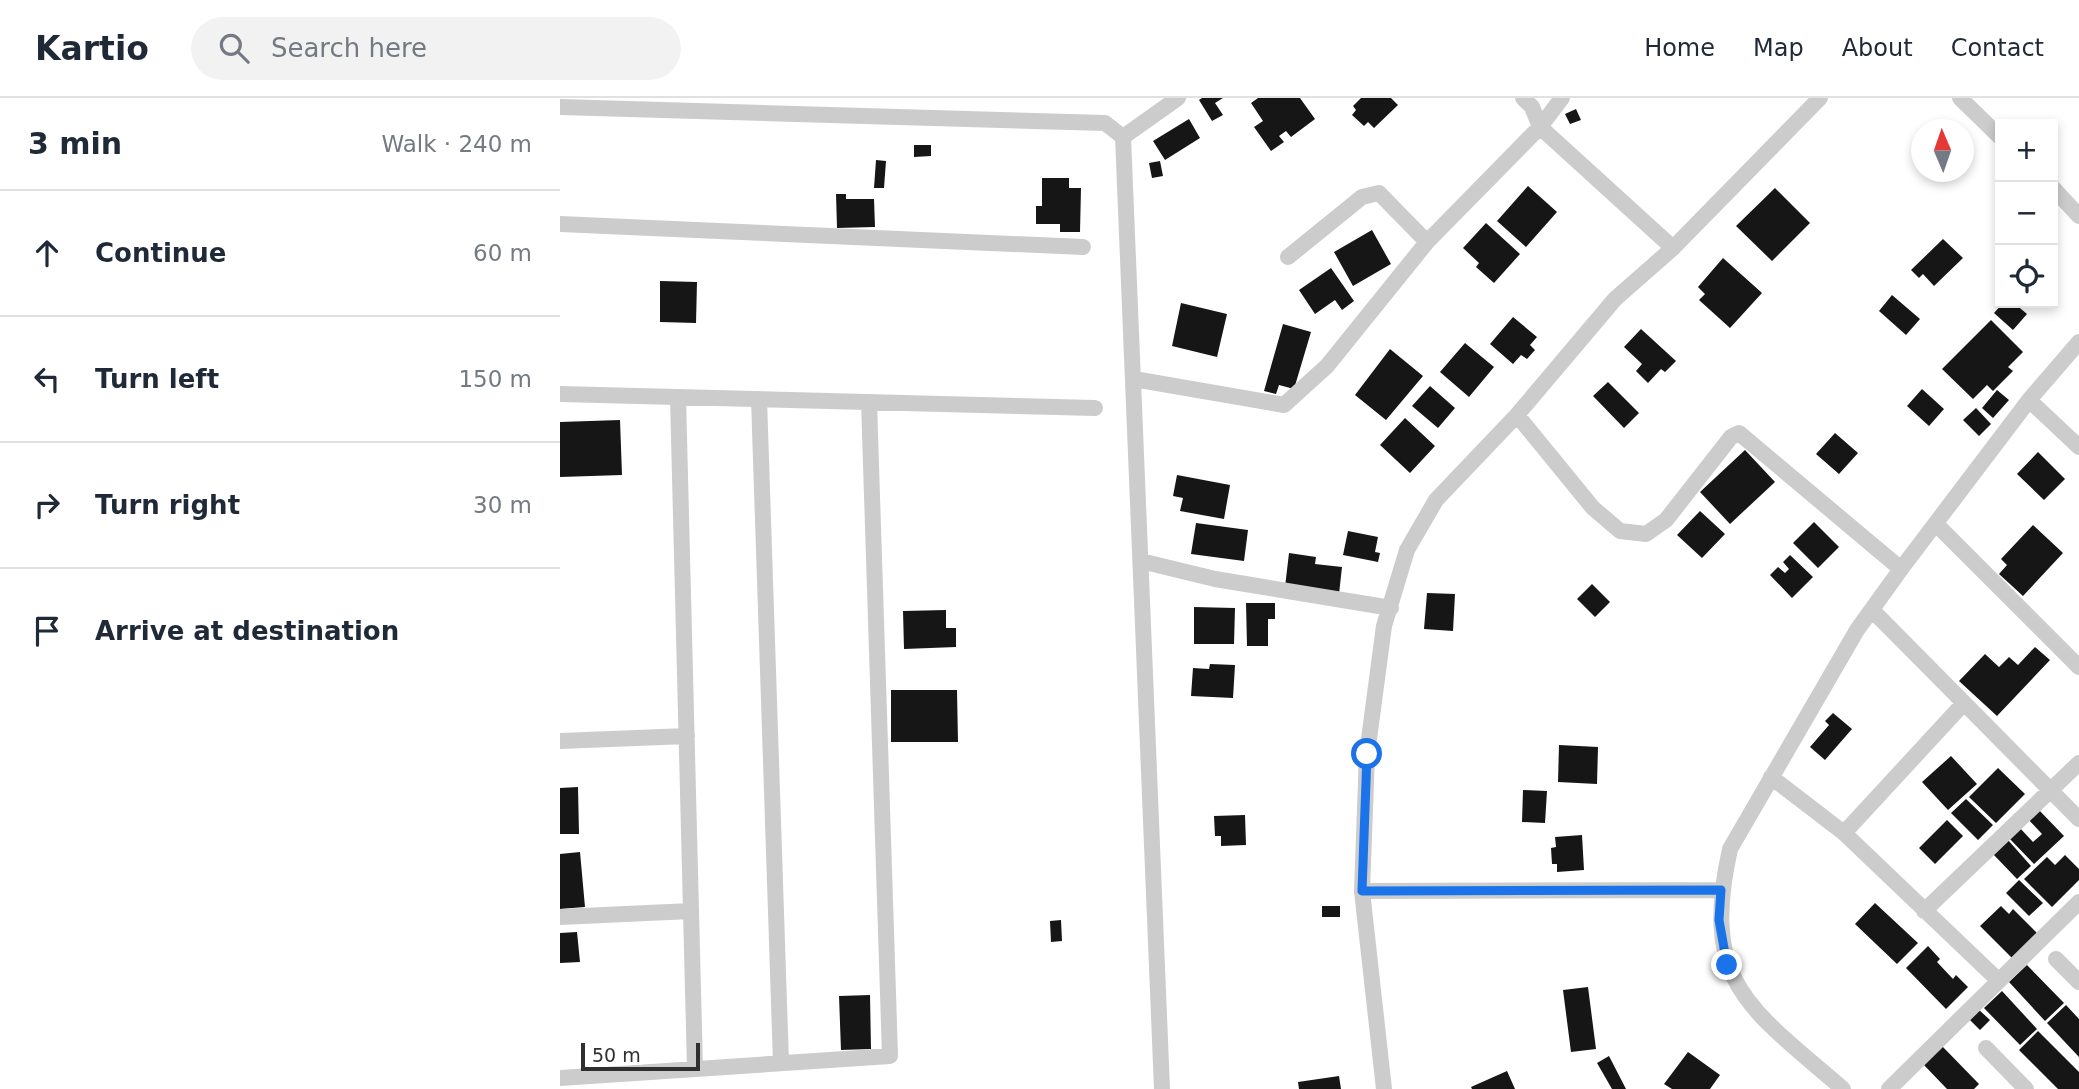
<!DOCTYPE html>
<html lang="en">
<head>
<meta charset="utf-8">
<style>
  :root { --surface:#fff; --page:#f2f2f3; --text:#1f2937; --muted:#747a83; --line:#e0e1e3 }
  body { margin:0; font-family:"DejaVu Sans",sans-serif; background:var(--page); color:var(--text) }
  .controls { position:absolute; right:21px; top:21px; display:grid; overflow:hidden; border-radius:0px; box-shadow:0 4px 10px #0003 }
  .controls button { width:63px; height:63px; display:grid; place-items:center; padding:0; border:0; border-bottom:2px solid var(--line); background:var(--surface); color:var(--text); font:35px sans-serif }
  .compass { position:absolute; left:1351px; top:21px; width:63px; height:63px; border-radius:50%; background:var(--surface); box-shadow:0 4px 10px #0003; rotate:358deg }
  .scale { position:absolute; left:21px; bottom:18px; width:119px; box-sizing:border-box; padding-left:7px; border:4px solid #2f2f2f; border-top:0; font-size:19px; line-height:24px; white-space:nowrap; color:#2f2f2f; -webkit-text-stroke:5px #fff; paint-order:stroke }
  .stop { position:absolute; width:21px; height:21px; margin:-16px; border:5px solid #1a73e8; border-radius:50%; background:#fff }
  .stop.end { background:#1a73e8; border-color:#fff; box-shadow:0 2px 7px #0008 }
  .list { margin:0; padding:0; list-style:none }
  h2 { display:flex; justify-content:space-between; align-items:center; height:91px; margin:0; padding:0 28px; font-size:30px }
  h2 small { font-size:23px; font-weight:400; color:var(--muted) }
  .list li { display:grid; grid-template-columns:46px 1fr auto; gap:21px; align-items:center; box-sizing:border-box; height:126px; padding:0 28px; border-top:2px solid var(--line) }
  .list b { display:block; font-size:26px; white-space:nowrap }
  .list em { font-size:23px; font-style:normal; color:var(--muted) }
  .icon { flex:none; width:38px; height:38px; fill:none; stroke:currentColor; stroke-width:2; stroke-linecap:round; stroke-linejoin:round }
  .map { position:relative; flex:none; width:1519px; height:991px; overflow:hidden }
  header { display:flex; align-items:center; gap:42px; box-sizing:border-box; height:98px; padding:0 35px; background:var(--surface); border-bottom:2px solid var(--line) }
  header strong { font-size:33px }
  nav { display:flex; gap:38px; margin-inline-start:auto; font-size:24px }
  .search { width:490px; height:63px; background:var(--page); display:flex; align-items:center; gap:18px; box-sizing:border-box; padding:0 24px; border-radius:38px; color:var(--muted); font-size:26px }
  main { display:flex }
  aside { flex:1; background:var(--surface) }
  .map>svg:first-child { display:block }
</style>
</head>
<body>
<header>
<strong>Kartio</strong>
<div class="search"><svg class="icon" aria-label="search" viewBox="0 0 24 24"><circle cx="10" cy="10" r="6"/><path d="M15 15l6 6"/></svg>Search here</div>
<nav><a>Home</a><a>Map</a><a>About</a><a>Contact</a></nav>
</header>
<main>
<aside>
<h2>3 min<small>Walk · 240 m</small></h2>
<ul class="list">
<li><svg class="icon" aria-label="ahead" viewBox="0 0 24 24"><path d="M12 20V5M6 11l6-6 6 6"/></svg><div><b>Continue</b></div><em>60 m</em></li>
<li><svg class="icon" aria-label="left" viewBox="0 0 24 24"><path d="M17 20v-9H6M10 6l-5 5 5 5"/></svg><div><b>Turn left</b></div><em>150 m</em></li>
<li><svg class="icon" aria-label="right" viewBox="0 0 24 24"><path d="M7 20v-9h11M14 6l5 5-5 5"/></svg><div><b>Turn right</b></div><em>30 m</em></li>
<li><svg class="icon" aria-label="arrive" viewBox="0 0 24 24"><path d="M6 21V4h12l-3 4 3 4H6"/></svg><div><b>Arrive at destination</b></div></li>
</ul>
</aside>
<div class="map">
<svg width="1519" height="991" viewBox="0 0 1519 991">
  <rect width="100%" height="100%" fill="#fff"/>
  <path fill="#161616" d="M642 0H663L655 5 663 17 652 23 639 2Z
    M698 0H740L755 21 731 39 726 33 719 38 724 44 711 53 694 29 703 23 691 5Z
    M801 0H831L838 7 814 30 808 24 804 28 792 17 796 12 793 8Z
    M1016 11 1021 22 1010 26 1005 16Z
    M629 21 640 40 605 62 593 43Z
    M354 47H371V58L354 59Z
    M316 62 326 63 324 90H314Z
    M600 63 603 78 592 80 589 65Z
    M482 80H509V90H521L520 134H500V126H476V108H482Z
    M968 88 997 114 966 149 937 123Z
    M1215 90 1250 125 1212 163 1176 128Z
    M276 96H286V101H314L315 129 277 130Z
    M926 125 960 156 934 185 916 169 919 165 903 150Z
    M812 132 831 166 793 188 774 154Z
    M1383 141 1403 160 1374 188 1363 176 1359 180 1351 172Z
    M1163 160 1202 195 1170 230 1139 202 1145 196 1138 189Z
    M771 170 794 203 782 212 775 202 755 216 739 192Z
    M100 183 137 184 136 225 100 224Z
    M1332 197 1360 221 1346 237 1319 213Z
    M621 205 667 216 657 259 612 248Z
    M1443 205H1454L1467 216 1453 232 1434 215Z
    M953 219 977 239 970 247 975 252 967 261 961 257 953 266 930 246Z
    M1431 222 1463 254 1448 269 1453 273 1433 293 1427 287 1413 301 1382 271Z
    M723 226 751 234 734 291 719 287 716 296 704 293Z
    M1081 231 1116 263 1105 274 1101 271 1088 285 1076 273 1082 266 1064 249Z
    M905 245 934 269 909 299 880 274Z
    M830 251 863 278 826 322 795 297Z
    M1048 284 1079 315 1064 330 1033 298Z
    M870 288 895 310 878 330 852 308Z
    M1362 291 1384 311 1369 328 1347 308Z
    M1437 292 1449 302 1433 320 1422 310Z
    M1416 310 1431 326 1419 338 1403 322Z
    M845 320 875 348 850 375 820 347Z
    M60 322 62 377 0 379V324Z
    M1275 335 1298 355 1279 376 1256 356Z
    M1185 352 1215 384 1170 426 1140 394Z
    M1478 354 1505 381 1484 402 1457 376Z
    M617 377 670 387 664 421 620 413 623 400 613 398Z
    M1140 413 1165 436 1142 460 1117 437Z
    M1254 424 1279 449 1258 470 1233 445Z
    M636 425 688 432 684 463 631 456Z
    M1473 427 1503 455 1463 498 1439 476 1447 467 1441 461Z
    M788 433 818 439 815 454 820 455 818 464 783 457Z
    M729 455 756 459 755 466 782 469 779 496 725 489Z
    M1230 457 1253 479 1232 500 1210 477 1218 469 1225 475 1229 471 1223 464Z
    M1032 486 1050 504 1035 519 1017 501Z
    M867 495 895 496 893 533 864 531Z
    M686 505H715V521H708V548H687Z
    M634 509 675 510 674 546H634Z
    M386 512V530H396V549L344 551 343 513Z
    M1475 549 1490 562 1437 618 1399 583 1425 556 1439 569 1449 559 1458 567Z
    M650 566 675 567 673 600 631 598 633 570 649 571Z
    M331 592H397L398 644H331Z
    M1273 615 1292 631 1265 662 1250 649 1269 627 1265 623Z
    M999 647 1038 649 1037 686 998 684Z
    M1391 658 1417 686 1388 712 1362 684Z
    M1438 670 1465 696 1436 725 1409 699Z
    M18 689 19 736H0V690Z
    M963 692 987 693 985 725 962 724Z
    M1406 701 1433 727 1418 742 1391 715Z
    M1478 711 1504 738 1474 766 1448 739 1459 729 1473 744 1482 736 1468 721Z
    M685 717 686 747 661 748V738H655L654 718Z
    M1387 722 1403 738 1375 766 1359 750Z
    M1022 737 1024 772 997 774V766H992L991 750 996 749 995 739Z
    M1448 742 1471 768 1457 781 1433 756Z
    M20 754 25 809 0 811V756Z
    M1505 757 1519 771V782L1492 809 1464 781 1487 759 1495 767Z
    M1459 782 1483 805 1469 818 1446 795Z
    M1315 805 1358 845 1337 866 1295 826Z
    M762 808H780V819H762Z
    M1441 808 1449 816 1453 811 1477 835 1452 860 1420 828Z
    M501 822 502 843 491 844 490 823Z
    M17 834 20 864 0 865V835Z
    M1368 848 1380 861 1377 864 1393 881 1396 877 1408 889 1386 911 1346 870Z
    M1467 867 1504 905 1485 923 1449 884Z
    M1028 889 1036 951 1011 954 1003 892Z
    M1442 893 1477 931 1460 947 1424 910Z
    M310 897 311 951 281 952 279 898Z
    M1506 907 1519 921V959L1487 925Z
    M1417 910 1430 922 1420 932 1408 920Z
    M1478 933 1519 974V991H1498L1459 952Z
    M1382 948 1419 986 1414 991H1387L1363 966Z
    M1128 954 1160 977 1150 991H1112L1104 986Z
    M1049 958 1066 991H1052L1037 965Z
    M947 973 955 991H912L911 989Z
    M779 978 781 991H739L738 984Z"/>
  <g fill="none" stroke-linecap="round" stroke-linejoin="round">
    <path stroke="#ccc" stroke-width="16" d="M963 0 972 9 980 29 1113 150
      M1400 0 1440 39
      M0 9 545 25 563 39 602 991
      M563 39 618 0
      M1493 90 1519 118
      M0 126 523 149
      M728 159 802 99 819 95 867 144
      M574 281 724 307 767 268 867 144 980 29 1002 0
      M0 296 535 310
      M118 299 135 971
      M199 301 221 965
      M1469 302 1519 244
      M957 317 1033 410 1060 433 1086 436 1106 422 1171 339 1179 335 1341 471 1469 302 1519 349
      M1376 426 1519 569
      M581 463 655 481 831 510
      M1312 512 1519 721
      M0 643 127 638
      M1211 679 1284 735 1438 882
      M1284 735 1404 605
      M802 793 1161 792
      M1364 813 1519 665
      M0 819 131 813
      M1496 861 1519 884
      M1426 950 1466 991
      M0 980 330 958 309 304
      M824 991 802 793 807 656 824 528 847 452 876 402 957 317 1055 201 1113 150 1260 0
      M1283 991C1190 910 1140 886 1170 751L1297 532 1341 471
      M1329 991 1519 804"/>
  </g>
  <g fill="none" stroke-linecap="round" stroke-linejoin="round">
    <path stroke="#1a73e8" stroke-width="9" d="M807 656 802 793 1161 792 1159 822 1167 867"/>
  </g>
</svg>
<div class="controls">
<button>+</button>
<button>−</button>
<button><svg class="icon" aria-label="locate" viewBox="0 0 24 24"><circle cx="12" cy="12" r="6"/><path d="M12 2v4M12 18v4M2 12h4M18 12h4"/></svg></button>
</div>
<svg class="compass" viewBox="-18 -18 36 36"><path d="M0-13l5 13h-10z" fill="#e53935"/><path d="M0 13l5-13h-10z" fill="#747a83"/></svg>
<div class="scale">50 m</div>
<div class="stop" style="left:807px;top:656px"></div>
<div class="stop end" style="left:1167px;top:867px"></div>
</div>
</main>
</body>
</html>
